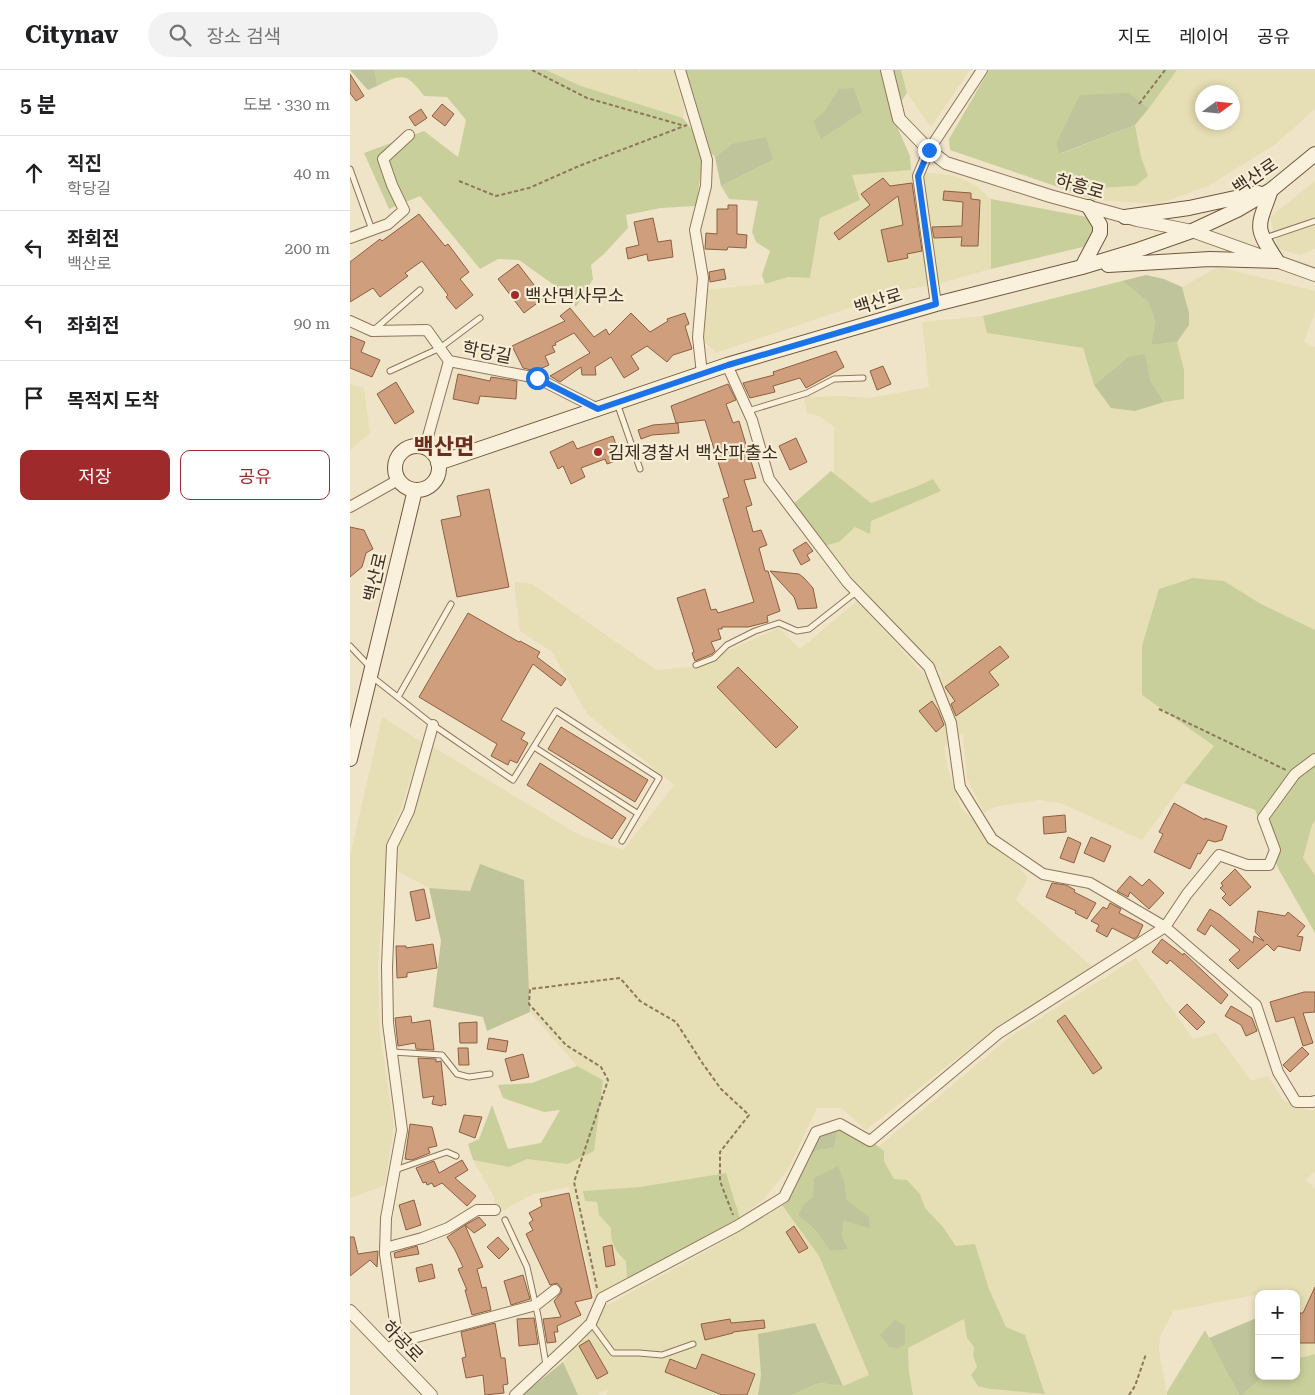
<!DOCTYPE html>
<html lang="ko">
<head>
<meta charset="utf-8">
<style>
  :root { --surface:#fff; --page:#f2f2f2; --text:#202124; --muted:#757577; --line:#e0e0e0; --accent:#9e2a2b }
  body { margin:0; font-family:"Roboto Serif","Noto Sans KR",serif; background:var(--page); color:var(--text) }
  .controls { position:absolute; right:15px; bottom:15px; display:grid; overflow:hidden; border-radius:10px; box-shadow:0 2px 8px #0003 }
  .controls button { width:45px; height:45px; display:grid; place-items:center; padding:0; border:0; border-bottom:1px solid var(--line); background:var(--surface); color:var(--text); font:25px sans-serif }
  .compass { position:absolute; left:845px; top:15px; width:45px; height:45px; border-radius:50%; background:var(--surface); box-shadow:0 2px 8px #0003; rotate:75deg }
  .stop { position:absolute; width:15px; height:15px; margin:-11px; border:4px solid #1a73e8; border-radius:50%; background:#fff }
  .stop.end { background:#1a73e8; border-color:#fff; box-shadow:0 1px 5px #0008 }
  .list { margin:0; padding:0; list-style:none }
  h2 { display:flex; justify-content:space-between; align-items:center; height:65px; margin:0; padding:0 20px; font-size:21px }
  h2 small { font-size:16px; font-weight:400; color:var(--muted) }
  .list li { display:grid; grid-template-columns:32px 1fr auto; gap:15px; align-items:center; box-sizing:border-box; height:75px; padding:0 20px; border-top:1px solid var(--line) }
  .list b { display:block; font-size:19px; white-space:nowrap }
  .list p { margin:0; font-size:16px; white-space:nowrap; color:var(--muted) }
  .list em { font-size:16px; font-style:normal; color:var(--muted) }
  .actions { display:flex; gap:10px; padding:15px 20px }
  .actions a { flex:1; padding:11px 0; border:1px solid var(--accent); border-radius:10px; text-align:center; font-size:18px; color:var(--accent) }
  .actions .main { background:var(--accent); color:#fff }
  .icon { flex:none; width:28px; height:28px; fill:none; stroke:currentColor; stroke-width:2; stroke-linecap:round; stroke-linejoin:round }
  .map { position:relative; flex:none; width:965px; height:1325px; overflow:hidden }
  header { display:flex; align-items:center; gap:30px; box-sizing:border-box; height:70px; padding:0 25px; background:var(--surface); border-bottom:1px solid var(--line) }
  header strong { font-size:24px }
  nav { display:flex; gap:28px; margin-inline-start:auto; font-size:18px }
  .search { width:350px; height:45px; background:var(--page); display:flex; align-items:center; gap:12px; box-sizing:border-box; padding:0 18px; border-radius:28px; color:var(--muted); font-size:19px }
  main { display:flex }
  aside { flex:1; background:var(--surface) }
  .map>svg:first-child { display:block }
</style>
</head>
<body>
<header>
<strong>Citynav</strong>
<div class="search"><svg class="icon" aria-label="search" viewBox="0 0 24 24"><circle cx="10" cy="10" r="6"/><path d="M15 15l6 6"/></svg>장소 검색</div>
<nav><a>지도</a><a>레이어</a><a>공유</a></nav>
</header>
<main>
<aside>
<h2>5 분<small>도보 · 330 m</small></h2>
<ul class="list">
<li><svg class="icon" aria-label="ahead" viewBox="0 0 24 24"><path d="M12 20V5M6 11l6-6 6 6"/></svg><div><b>직진</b><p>학당길</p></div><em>40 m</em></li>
<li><svg class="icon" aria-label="left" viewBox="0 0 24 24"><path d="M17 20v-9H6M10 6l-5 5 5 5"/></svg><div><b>좌회전</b><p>백산로</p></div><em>200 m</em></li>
<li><svg class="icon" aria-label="left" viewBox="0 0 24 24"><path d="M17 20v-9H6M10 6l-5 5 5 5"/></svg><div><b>좌회전</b></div><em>90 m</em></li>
<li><svg class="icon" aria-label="arrive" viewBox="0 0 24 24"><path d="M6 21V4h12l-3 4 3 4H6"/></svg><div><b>목적지 도착</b></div></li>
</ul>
<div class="actions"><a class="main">저장</a><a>공유</a></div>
</aside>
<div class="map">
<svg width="965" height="1325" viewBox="0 0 965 1325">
  <rect width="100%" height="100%" fill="#f0e4c8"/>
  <path fill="#e6deb5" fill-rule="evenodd" d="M196 0H287L290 2V0H323L334 37 333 48 231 16Z
    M551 0H620L581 57 557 23Z
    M827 0H965V39L926 74 858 116 808 134 746 130 748 118 785 116 798 106 791 87 785 55ZM852 22H882V52H852Z
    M561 100 605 106 627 116 641 129V199L587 214 549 221 365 283 351 268 355 220 415 214 438 207 460 208 470 148 510 130 502 105Z
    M965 111V179L951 185 928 179 920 147Z
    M868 197 965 221V242L954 272 965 277V560L911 534 874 511 792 625 864 676 834 713 792 770 711 733 689 730 644 737 634 743 617 709 613 664 594 677 598 700 611 738 663 789 678 808 666 830 743 897 643 960 516 1060 491 1038H467L439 1098 414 1129 390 1148 376 1103 290 1117 233 1121 247 1132 249 1145 261 1158 268 1186 276 1191 277 1208 246 1230 219 1117 183 1124 145 1145 144 1127 123 1090 159 1097 177 1089 217 1094 253 1010 227 996 180 942 174 810 130 794 120 821 79 818 47 801 49 776 67 730 83 677 231 766 273 780 324 715 237 644 202 582 170 561 164 512 182 514 307 600 340 597 429 558 450 579 507 531 581 612 591 603 528 536 474 476 489 472 505 457 591 421 583 409 568 416 521 433 484 403V357L469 346 457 343 454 327 494 326 519 328 579 317 572 252 633 246 637 263 733 278 744 315 761 338 814 332 834 329V300L827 272 839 255 836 231 832 217Z
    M0 314 14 318 20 363 0 380Z
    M32 647 72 672 51 739 39 766 28 894 30 964 44 1056 35 1115 0 1128V786Z
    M965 751V805L953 788 962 755Z
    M786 888 843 969 866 963 901 1011 918 1006 933 1030 960 1041 965 1039V1101L956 1110 965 1118V1284L946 1289V1224H936L939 1218 824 1241 810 1266 809 1280 817 1325H563L559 1302 558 1278 614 1249 617 1268 624 1277 623 1285 627 1297 645 1320 695 1323 675 1265 656 1257 639 1219 593 1157 575 1138 570 1124 558 1111 544 1109 534 1091V1081L528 1077 661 966Z
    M432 1135 469 1186 519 1306 493 1316 465 1253 409 1264 411 1305 408 1325H256L257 1320 247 1325H228L213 1292 252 1238 357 1181Z"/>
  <path fill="#c9cf9b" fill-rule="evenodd" d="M25 0H196L231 16 333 48 345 64 352 94 346 136 311 138 276 145 278 158 254 184 241 195 243 209 226 237 211 220 169 190 148 189 130 199 70 126 39 139 14 83 74 61 108 87 116 50 97 27 74 26C56 2 53 4 27 16Z
    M336 0H551L557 23 542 45 560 86 561 100 502 105 510 130 470 148 460 208 438 207 415 214 412 205 420 181 406 172 402 162 408 131 379 129 371 116 423 90 382 74 365 87 361 83ZM488 19 512 42 463 51 475 42Z
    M639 0H827L799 38 778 23 710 84 785 55 791 87 798 106 785 116 748 118 746 130 600 80 599 69Z
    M641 129 737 147 743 158 737 176 641 199Z
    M772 211 798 232 805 251 801 275 827 272 834 300V329L814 332 800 310 778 287 744 315 733 278 637 263 633 246Z
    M481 401 521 433 568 416 583 409 591 421 521 451 520 464 505 457 489 472 474 476 442 435Z
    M843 508 874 511 911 534 965 560V751L962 755 953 788 965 805V863L929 800 905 740 834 713 864 676 792 625V576L809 519Z
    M227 996 253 1010 244 1081 217 1094 177 1089 159 1097 123 1090 118 1074 129 1069 142 1035 158 1079 191 1073 210 1040 194 1042 153 1028 148 1015 182 1013Z
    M505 1058 534 1081V1091L544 1109 557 1110 570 1124 575 1138 593 1157 606 1176 625 1174 639 1219 656 1257 675 1265 695 1324 640 1319 628 1316 621 1305 627 1297 623 1285 624 1277 617 1268 614 1249 558 1278 559 1302 563 1325H442L469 1313 493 1316 519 1305 469 1186 432 1135 436 1133V1116L444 1093 468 1080 484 1078 488 1061ZM495 1115 497 1130 505 1137 520 1157 494 1151 492 1167 480 1181 464 1159 448 1145C460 1123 473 1123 495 1115Z
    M376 1103 390 1148 294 1202 277 1208 276 1191C266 1184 260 1171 261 1158L249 1145 247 1132 235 1131 233 1121 290 1117Z
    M855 1260 889 1325H817V1322Z
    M965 1284V1325H892L914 1306H946V1289Z"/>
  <path fill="#bfc49a" d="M0 0H25L27 16 18 20Z
    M504 18 512 42 471 69 463 51 475 41 488 19Z
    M779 23 799 38 785 55 709 84 707 72 730 25Z
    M416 67 423 90 371 116 365 87 382 74Z
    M796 205 814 209 832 217 839 243V255L827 272 801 275 805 251 798 232 772 211Z
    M795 284 800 310 814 332 785 341 761 338 744 315 778 287Z
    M130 794 174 810 180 942 137 961 133 947 83 937 91 871 79 818 120 821Z
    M488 1061 484 1078 468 1080 460 1085C467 1068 469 1063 488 1061Z
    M488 1096 495 1115 497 1130 519 1147 520 1158 494 1151 492 1167 498 1179 480 1181 464 1159 448 1145 454 1134 463 1127 464 1108Z
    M909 1247V1306H914L892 1325H889L859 1268Z
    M545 1250 555 1256V1274L548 1278 539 1277 530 1265Z
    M465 1253 493 1316 469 1313 442 1325H408L411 1305 408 1264Z
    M213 1292 228 1325H172Z"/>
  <path fill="#cf9f7d" stroke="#8d5f41" d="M0 4 14 26 6 31 0 23Z
    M92 34 104 44 95 56 82 46Z
    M71 39 77 48 65 56 59 47Z
    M533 108 540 116 562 113 572 181 557 184 558 188 538 192 531 160 553 155 548 126 489 170 484 163 520 135 511 124Z
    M594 121 621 123V129L630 130 628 176H611L612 167 584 168 582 157 612 156 613 132 593 130Z
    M378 135H387V164L397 165 396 178 378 177 377 180 355 179 356 163 367 164V139H378Z
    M69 144 95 176 98 174 119 202 110 209 123 225 106 239 96 227 98 225 72 191 55 203 58 206 30 227 23 218 0 232V192L30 169 32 171Z
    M303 148 308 172 321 170 323 187 298 191 297 184 278 189 276 178 289 175 284 152Z
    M168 194 194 228 174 243 148 209Z
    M374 199 376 209 360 212 359 202Z
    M220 238 244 267 256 259 259 265 281 243 300 262 318 251 317 249 335 243 339 254 335 256 342 279 323 285 317 292 297 276 281 286 289 299 274 308 261 287 245 297 246 305H232L231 297 210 312 200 306 240 283 224 263 205 273 206 275 202 276 205 282 195 286 199 295 186 301 173 298 162 276 215 251 210 246Z
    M0 266 15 272 11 282 30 290 22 307 0 298Z
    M486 281 494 297 456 318 450 308 423 316 425 322 400 328 393 313 424 305 423 302Z
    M533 296 541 314 527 320 520 301Z
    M108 304 140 311 141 307 167 311 166 329 130 326 128 334 103 329Z
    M46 312 64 342 45 354 27 324Z
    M378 314 386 330 376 334 383 353 389 351 406 408 394 410 402 435 396 437 403 462 411 460 417 475 409 478 415 501H418L430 541 417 546 418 552 398 557H372V559H368L371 569 361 572 365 581 362 584 345 591 342 583 344 582 327 528 355 519 361 540 366 539 368 543 404 532 373 429 379 427 355 350 326 353 321 336Z
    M328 353 329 363 302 365 291 369 288 360 303 355Z
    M263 366 271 389 257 394 255 389 231 398 235 407 221 414 213 396 208 399 200 382 223 371 227 379Z
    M446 368 457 392 440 400 429 376Z
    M139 419 159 517 107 527 91 450 111 446 107 426Z
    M0 457 14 460 23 479 16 483 12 497 0 507Z
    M456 472 463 481 457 485 460 490 451 495 443 480Z
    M420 501 449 504 454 508 463 518 467 538 448 539 444 527Z
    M118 543 169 572 170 571 190 582 187 587 216 609 211 616 183 594 151 650 175 663 171 669 178 673 167 693 160 690 158 695 141 686 147 674 69 627Z
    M650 576 659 587 639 602 649 615 606 646 601 634 605 631 595 617Z
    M388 597 448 657 426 678 367 617Z
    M582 631 588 640 594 655 586 662 569 641Z
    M211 657 298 710 285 732 198 679Z
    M190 693 276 748 262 769 177 715Z
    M824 733 855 750V748L877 756 872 770 865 772 858 770 850 784 848 783 840 799 804 782 813 764 809 762Z
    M715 745 716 762 694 764 693 747Z
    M718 767 731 773 724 793 710 788Z
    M741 767 761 776 754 792 734 783Z
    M885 799 901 817 880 836 872 828 876 824 870 818 873 816 871 813Z
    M780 806 792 816 799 809 814 823 799 839 780 822 778 827 767 821Z
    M702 813 716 815 725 820 724 822 746 833 737 849 725 843 726 841 696 827Z
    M74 819 80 848 66 851 60 822Z
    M760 833 771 839 769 843 793 855 788 866 784 869 762 858 757 867 746 861 749 855 741 851 753 837 757 839Z
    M860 839 870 845 903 873 904 866 914 871 905 862 908 841 935 846 938 842 955 856 947 866 953 867 950 881 928 876 924 881 917 874 888 899 879 890 890 880 861 855 855 865 847 860Z
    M812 869 833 885 834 883 878 925 871 934 820 890 817 894 802 882Z
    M83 874 87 898 57 903V907L47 908 46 876H56V878Z
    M954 922H965V942L953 943 963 973 953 976 944 947 926 952 920 932Z
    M837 934 855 952 847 960 829 942Z
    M881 936 902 948 907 961 896 966 891 955 875 946Z
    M715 945 752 998 743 1004 707 951Z
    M61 946 62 953 80 950 84 980 66 979 65 973 48 976 45 948Z
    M127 952V973H110L109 953Z
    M139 968 158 971 156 982 137 979Z
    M952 977 959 984 940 1002 933 995Z
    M108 978H118L119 995H109Z
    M173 984 179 1007 161 1011 155 989Z
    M68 988 86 989V992L91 991 96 1035 93 1034 92 1036 82 1034 84 1026 73 1028Z
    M114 1045 132 1047 125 1068 109 1062Z
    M60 1054 82 1057 87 1076 78 1078 80 1083 62 1090 55 1089Z
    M112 1090 118 1100 105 1108 126 1126 117 1136 92 1113 84 1117 82 1113 77 1115 76 1112 73 1113 66 1098 84 1091 89 1103Z
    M219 1123 242 1228 225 1232 231 1245 207 1256 208 1262H204L206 1272 197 1273 193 1249 211 1247 204 1231 211 1223 212 1219 207 1213 200 1215 176 1164 183 1160 179 1153 183 1150 179 1143 192 1136 190 1129Z
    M64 1130 71 1155 56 1160 49 1135Z
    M129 1147 136 1155 124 1163 115 1155Z
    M115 1155 133 1197 127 1199 132 1218 136 1217 141 1240 122 1245 115 1220H117L108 1199 113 1197 105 1180 97 1167Z
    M444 1156 458 1178 449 1183 436 1162Z
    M0 1167H4L8 1184 28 1181 27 1197 20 1190 0 1206Z
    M148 1167 159 1179 149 1189 137 1177Z
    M262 1175 265 1195 256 1197 253 1177Z
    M67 1176 69 1184 45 1188 44 1183Z
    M82 1194 85 1208 69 1212 66 1198Z
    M173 1205 180 1229 161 1235 154 1211Z
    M965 1217V1273H949L950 1243H953Z
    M184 1248 188 1274 169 1276 167 1249Z
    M380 1249 381 1253 414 1250 415 1258 383 1262V1263L355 1270 351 1254Z
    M145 1253 151 1288H155L158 1314 153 1315 154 1323 135 1325 133 1305 116 1308 112 1288 116 1287 111 1262Z
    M239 1270 258 1303 247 1309 229 1276Z
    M352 1284 405 1304 397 1325H372L315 1302 320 1289 346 1299Z"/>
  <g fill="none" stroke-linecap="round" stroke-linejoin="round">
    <defs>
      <path id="service" d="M0 99 22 160
        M915 168 965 151
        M25 259 70 220
        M40 301 90 278 130 248
        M267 333 290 399
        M398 341 457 323 484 309 513 308
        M0 576 20 597
        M346 595 364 588 377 575 405 561 429 553 447 561 459 559 506 522
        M21 606 83 655 163 710 206 641 309 708 272 771
        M48 627 101 534
        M184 677 287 743
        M42 982 92 985 107 1004 119 1007 140 1004
        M45 1100 97 1082 106 1086
        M155 1150 177 1197 188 1246 196 1295
        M241 1253 263 1283H289L312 1285 343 1274"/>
      <path id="minor" d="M330 0 357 90 356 116 345 160 353 208 348 267 352 304
        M0 168 38 154 54 140 42 115 33 89 59 65
        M586 234 568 106 579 80 632 0
        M0 251 22 261 77 260 99 291 187 308 248 339
        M377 295 402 350 419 409 497 512 579 597 601 653 610 717 642 769 693 804 740 813 815 857 906 935 928 1002 946 1032H962L965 1031
        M75 377 99 291
        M0 437 48 410
        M35 1178 72 1168 98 1158 127 1140H145
        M48 1272 186 1235 205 1220
        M37 1280 48 1272 35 1184 36 1148 52 1060 38 953 37 897 42 776 59 741 83 655
        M165 1325 223 1271 241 1253 252 1228 387 1156 434 1127 466 1062 490 1054 520 1071 649 963 815 857 837 824 869 785 897 795H919L925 780 913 748 945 704 965 689"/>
      <path id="tertiary" d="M537 0 549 49 579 80 596 93 700 126 787 150 842 161 965 205
        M0 1241 81 1325"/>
      <path id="secondary" d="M921 120C907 159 904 156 927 191
        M775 147 839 138 908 123
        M758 195 860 189 927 191
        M732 197 750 163V155L739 137
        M45 398a22 22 0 1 1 44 0a22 22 0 1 1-44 0Z
        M88 393 377 295 586 234 732 197 785 181 842 161 887 140 921 120 965 84
        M0 689 65 420"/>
    </defs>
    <use href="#service" stroke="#8d765c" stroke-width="7"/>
    <use href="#minor" stroke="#8d765c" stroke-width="12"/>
    <use href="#tertiary" stroke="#8d765c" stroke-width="14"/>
    <use href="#secondary" stroke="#6f573f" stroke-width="16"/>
    <path stroke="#8d765c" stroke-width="2" stroke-dasharray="4 2.5" stroke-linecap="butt" d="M182 0 237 28 335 56
      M789 34 815 0
      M109 111 146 126 179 118 229 96 337 55
      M809 639 936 700
      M247 1218 224 1112 258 1010 251 997 216 975 179 934 180 919 270 908 290 931 326 952 353 994 371 1019 399 1045 370 1082V1111L383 1145
      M779 1325 785 1316 796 1284"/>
    <use href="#service" stroke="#faf1dc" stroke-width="5"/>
    <use href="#minor" stroke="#faf1dc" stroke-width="10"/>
    <use href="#tertiary" stroke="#faf1dc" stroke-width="12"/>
    <use href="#secondary" stroke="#faf1dc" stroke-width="14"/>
  </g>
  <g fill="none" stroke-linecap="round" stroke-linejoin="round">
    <path stroke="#1a73e8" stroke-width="6" d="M187 308 248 339 378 295 586 234 568 106 579 80"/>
  </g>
  <g fill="#9e2a2b" stroke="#f7eed8" stroke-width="2">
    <circle cx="165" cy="225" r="5"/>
    <circle cx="248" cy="382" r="5"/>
  </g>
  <g text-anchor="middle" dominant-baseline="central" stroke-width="4.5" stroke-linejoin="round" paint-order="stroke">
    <g font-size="18" fill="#3d2e20" stroke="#f7eed8">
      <text transform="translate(905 106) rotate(-34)">백산로</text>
      <text transform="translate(730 116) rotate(16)">하흥로</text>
      <text transform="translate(528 231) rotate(-17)">백산로</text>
      <text transform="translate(137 282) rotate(11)">학당길</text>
      <text transform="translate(25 507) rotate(-77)">백산로</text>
      <text transform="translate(53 1271) rotate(46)">하공로</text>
    </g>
    <g font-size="18" fill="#3d2e20" stroke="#f7eed8" text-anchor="start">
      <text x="175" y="225">백산면사무소</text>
      <text x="258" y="382">김제경찰서 백산파출소</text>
    </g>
    <g font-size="22" font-weight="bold" fill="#6b2e1e" stroke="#f7eed8">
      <text x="94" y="376">백산면</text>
    </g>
  </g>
</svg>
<div class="controls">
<button>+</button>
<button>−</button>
</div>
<svg class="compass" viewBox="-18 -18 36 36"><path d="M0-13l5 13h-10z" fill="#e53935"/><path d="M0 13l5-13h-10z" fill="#757577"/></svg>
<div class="stop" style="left:187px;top:308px"></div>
<div class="stop end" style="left:579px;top:80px"></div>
</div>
</main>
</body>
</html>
